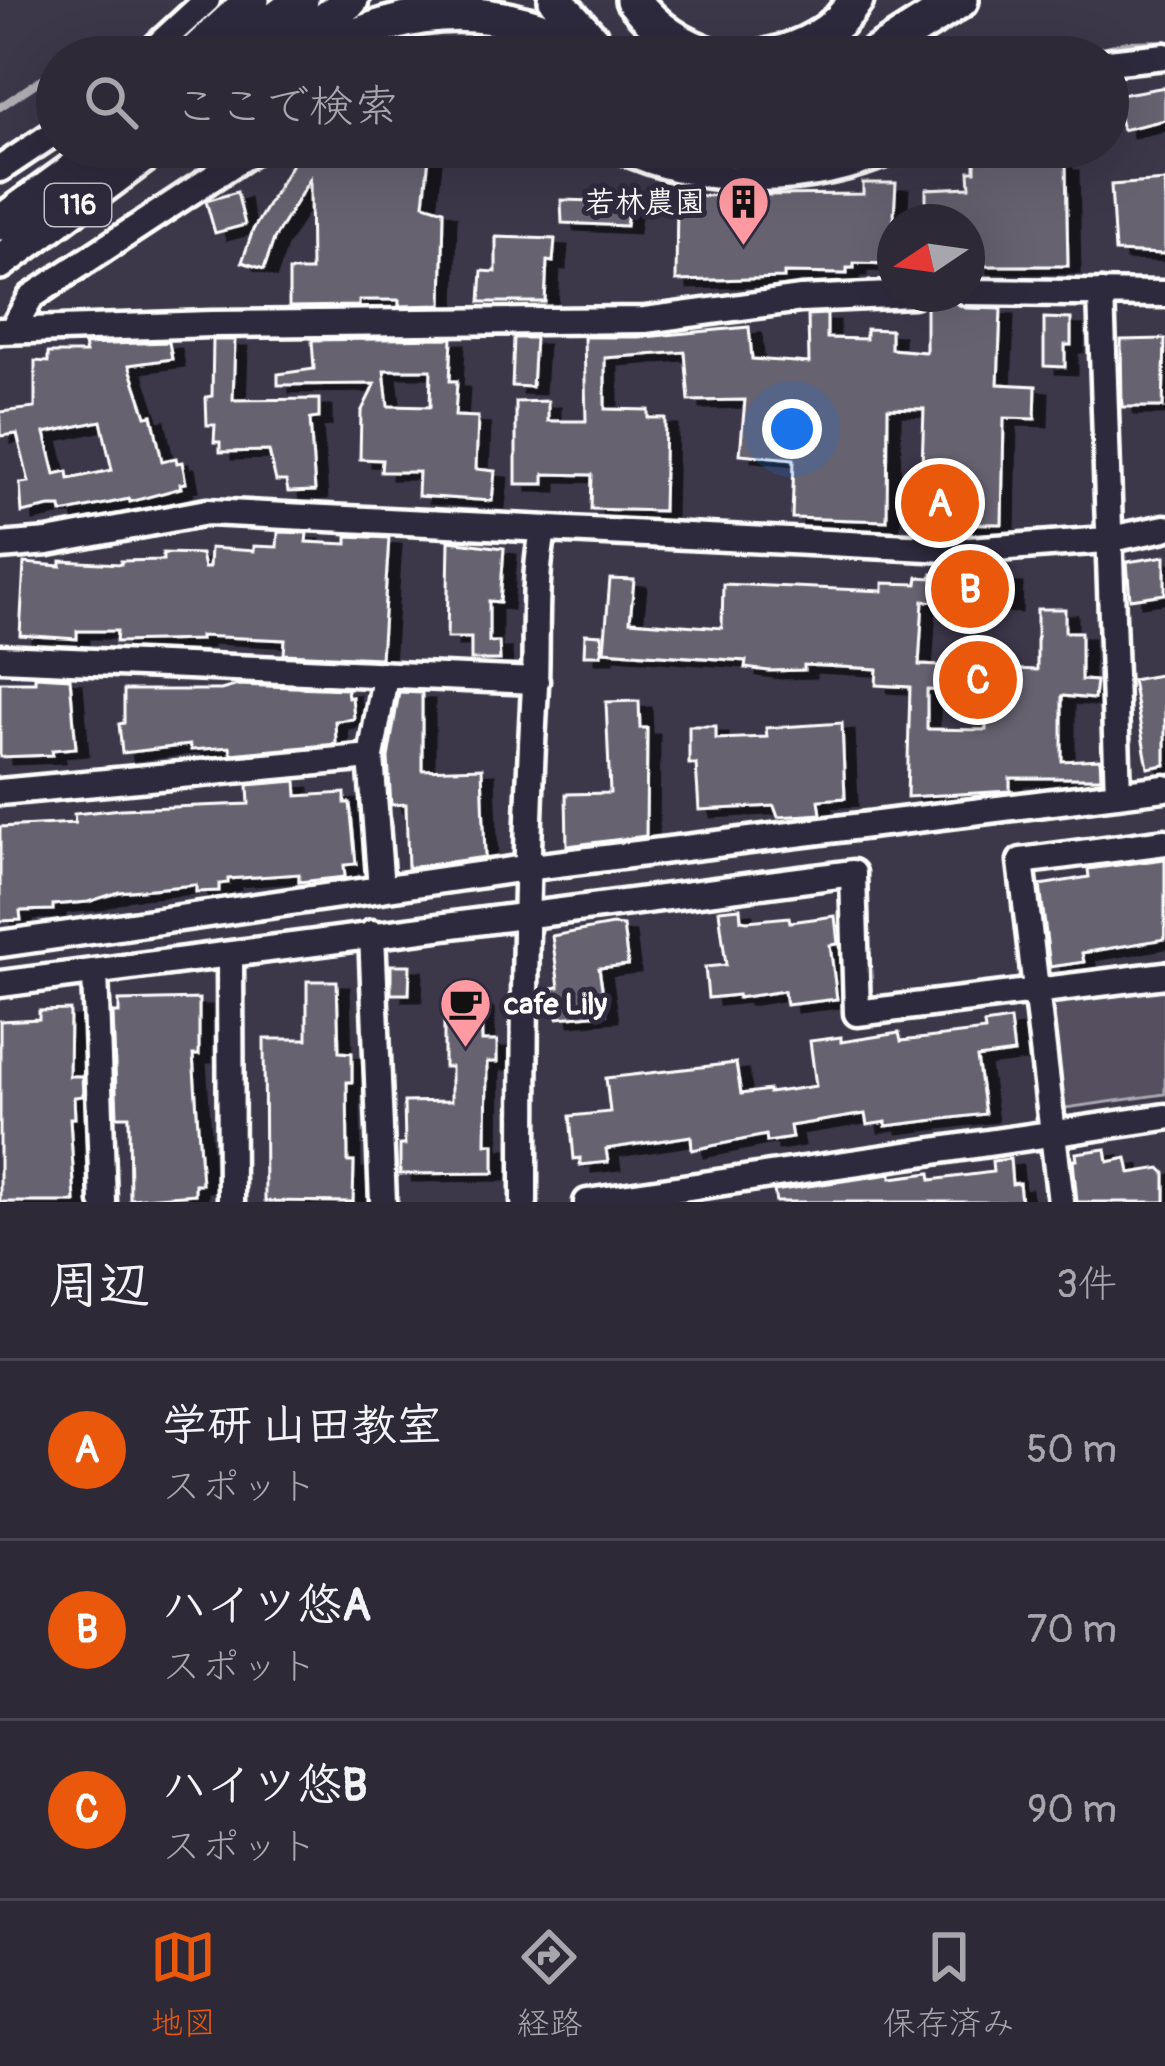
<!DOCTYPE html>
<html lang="ja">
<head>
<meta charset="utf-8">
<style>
  :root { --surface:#2d2937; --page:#393542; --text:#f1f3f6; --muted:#a7a6ad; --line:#484552; --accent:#ea580c }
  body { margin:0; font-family:Pangolin,"Klee One",sans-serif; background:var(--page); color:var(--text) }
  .compass { position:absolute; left:877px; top:204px; width:108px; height:108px; border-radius:50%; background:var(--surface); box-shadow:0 12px 48px #0002; rotate:257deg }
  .you { position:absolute; left:792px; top:429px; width:42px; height:42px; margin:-30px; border:9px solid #fff; border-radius:50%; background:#1a73e8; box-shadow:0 0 0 18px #1a73e833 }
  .badge { display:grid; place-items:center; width:78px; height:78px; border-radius:50%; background:var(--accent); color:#fff; font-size:39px; font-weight:700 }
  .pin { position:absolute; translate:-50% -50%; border:6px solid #fff; box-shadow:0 3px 12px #0006 }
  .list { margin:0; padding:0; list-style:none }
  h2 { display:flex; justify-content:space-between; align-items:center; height:156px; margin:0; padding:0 48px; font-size:51px }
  h2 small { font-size:39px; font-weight:400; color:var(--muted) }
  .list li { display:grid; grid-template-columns:78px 1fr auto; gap:36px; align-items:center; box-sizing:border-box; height:180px; padding:0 48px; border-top:3px solid var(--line) }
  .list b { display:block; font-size:45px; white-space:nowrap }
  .list p { margin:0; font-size:39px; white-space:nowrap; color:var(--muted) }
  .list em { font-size:39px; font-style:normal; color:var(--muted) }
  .icon { flex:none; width:66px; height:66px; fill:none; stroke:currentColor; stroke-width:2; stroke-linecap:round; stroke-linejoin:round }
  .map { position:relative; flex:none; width:1165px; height:1202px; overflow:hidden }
  .search { position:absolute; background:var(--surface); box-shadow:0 12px 48px #0002; left:36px; right:36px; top:36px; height:132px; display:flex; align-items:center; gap:30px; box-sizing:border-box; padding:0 42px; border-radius:66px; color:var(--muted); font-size:45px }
  .sheet { height:696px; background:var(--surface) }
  nav { display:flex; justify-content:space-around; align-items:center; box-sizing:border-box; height:168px; border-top:3px solid var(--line); background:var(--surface); font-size:33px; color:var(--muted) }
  nav a { display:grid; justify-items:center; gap:6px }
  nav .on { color:var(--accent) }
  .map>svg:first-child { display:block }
</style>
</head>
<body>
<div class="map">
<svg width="1165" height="1202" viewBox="0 0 1165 1202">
  <defs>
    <filter id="shadow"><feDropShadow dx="12" dy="7" stdDeviation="0" flood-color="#0009"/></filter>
  </defs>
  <rect width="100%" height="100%" fill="#3c3749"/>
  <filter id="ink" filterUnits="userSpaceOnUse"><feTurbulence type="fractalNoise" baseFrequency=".00833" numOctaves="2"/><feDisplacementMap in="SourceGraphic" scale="24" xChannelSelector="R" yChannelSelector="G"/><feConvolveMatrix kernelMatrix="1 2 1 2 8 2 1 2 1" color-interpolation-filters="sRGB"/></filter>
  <g filter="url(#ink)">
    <path fill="#555060" stroke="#aaa8b0" stroke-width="3" d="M1165 983V1094L1066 1108 1057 1101 1046 1008 1053 998Z"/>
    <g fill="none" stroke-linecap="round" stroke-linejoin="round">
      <path stroke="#afadb4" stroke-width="8" d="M1072 57 1128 44 1165 43
        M0 107 57 69
        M701 147 766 152 787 147"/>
    </g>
    <path fill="#666270" stroke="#fff" stroke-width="3" fill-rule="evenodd" filter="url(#shadow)" d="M1165 87V120L1122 130 1114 96Z
      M302 147H430L424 204 444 210 442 305 399 306V300H359V306L289 307V271H311L310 179 274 239 264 269 242 262 253 230Z
      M975 147H1059L1060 164H1066L1068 266H976L975 234 967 235V222H926V189L970 187 969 171H975Z
      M1165 181V254L1115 252 1111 185Z
      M863 183H896L891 264 854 263V268H847V274L784 273V278L676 281 677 196 863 194Z
      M237 192 245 225 215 233 206 201Z
      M561 200 629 202 626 226 562 223Z
      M496 237 555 239 553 262 547 261 545 302H480L482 271 496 272Z
      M954 302 966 308 1001 309 998 384 1036 386 1035 419 1004 418 1002 524 920 523 924 409 888 408 887 521 792 518 794 459 740 454 745 400 689 401 685 352 605 358V409L648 410V418H665L663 511 591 509 592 475 544 474V484H516V402L548 401V421H586L584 337H645L749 327 752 359 809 363 808 315 827 314V338L866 339V329L891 330V349L926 352V303Z
      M1044 318 1071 319V345H1065V367L1044 366Z
      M452 338 450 381H457L455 416 478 417 476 469 495 471 492 501 418 496 419 472H381L382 460 360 459 361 412 375 384 278 385V374L314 369 312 340ZM384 370H431L430 407 388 406Z
      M514 338H535L532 387 512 386Z
      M1165 339 1163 407H1122L1121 340Z
      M213 340H235L233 400 319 399V418L310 419 315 491 288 492 286 481H276L269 451 220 452V442H214L215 425H207L206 397 212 396Z
      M169 342 172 359 129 365 146 416 152 415 162 461 176 458 177 463 182 462 186 483 180 484 181 488 130 502 129 499 62 513 61 507H50L22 513 20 483 29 482 17 434 0 436V412L35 408V361L48 362V353H86L84 345ZM101 421 112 470 69 479 68 471 55 474 45 433Z
      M278 532 307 533 306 542 347 544V536L389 538 381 658 284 654 285 640 200 636V640L116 642 117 631H77V639L20 635 24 563 61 566V561L121 564V561L163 560V553L201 554 204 568H209L210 548 254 551V546L277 547Z
      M449 541 504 548 500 602 489 601V642H499L500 660H471V638H447Z
      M1165 556V594L1130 599 1127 562Z
      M932 574 1010 577 1009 605 923 601 919 665 1037 670V609H1065V632H1081V680L1096 681 1094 699 1062 696V761L1100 759 1101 778H1010V791L907 797 910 687 876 685 877 669 804 665V670L769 671 745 668 746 661 604 651 610 579 634 580 630 621 722 628 723 584 883 591V583L917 584 918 577 932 578ZM927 690 987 692 986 730 927 729Z
      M585 634 602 635 601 655H584Z
      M1165 674V765L1148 768 1132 680Z
      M35 676 70 678 76 748 52 750 53 755 0 757V682H35Z
      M238 685 347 689 348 698 352 697 354 719 335 721 336 744 231 754 230 747 191 750 190 745 122 753 119 724 124 723V690H221Z
      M399 692 422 693V770L482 768 485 857 408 868 406 804 391 805 388 758Z
      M639 701 640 728H647L646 836 567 846 566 794 610 793 606 702Z
      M842 723 845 798 819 800 821 814 778 817 774 806 699 810 696 764H689V726H716V739L767 737 766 728Z
      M296 781 297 796 345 793V803H350L356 864 344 865 345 877 299 882V874L228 879V883L219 884V891L196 892V885L119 892 88 902 53 905V910L20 911 21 920 0 921V827L75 823 74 814 121 809 249 804 248 785Z
      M1165 859V939L1082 953 1084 962 1050 967 1040 885 1089 877 1088 869Z
      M740 908 741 920 747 921 789 917 790 922 835 916 838 944 830 945 837 999 786 1005 784 991 738 998V995L708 998 705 967 726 965 719 910Z
      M612 925 623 926 628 965 599 968 606 1014 558 1018 553 988 559 987 552 936Z
      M391 965H410L409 994H391Z
      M307 981H337L339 1052 352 1053V1082H347L348 1162H354L353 1202 265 1201 264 1039H307Z
      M199 999V1055H193L202 1184H195V1194L130 1199 129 1116H117L113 1013H119V1001Z
      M444 1002H481L482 1041H497V1062H487L486 1144H494V1173L400 1174V1145H405L404 1102 451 1101V1067H444Z
      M70 1010 69 1076H82L83 1096 74 1097 75 1118H70L75 1202H0V1021L39 1019V1011Z
      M1010 1020 1014 1053 977 1058 985 1114 886 1126V1122L867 1125 865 1114 790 1126 792 1138 767 1142 766 1135 692 1150 691 1136 606 1149 608 1162 580 1165V1158L574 1159 570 1116 610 1112 606 1078 736 1063 741 1094 769 1090V1093L816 1086 810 1041 841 1037V1042L899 1033 901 1041 985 1031 984 1024Z
      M1106 1149 1108 1162 1127 1158 1130 1173 1160 1168 1165 1173V1202H1077L1073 1160H1077L1076 1153Z
      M1010 1159 1012 1184 1019 1183 1021 1202H776L774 1191 891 1174V1178L930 1173 931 1180 993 1172 992 1161Z"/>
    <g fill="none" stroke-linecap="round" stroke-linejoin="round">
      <defs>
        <path id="minor" d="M145 57 207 0
          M1108 62 1165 56
          M616 147C706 190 811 187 902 147
          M0 169 57 131
          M967 292 1165 294
          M1101 293 1118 794
          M12 330 31 297 259 147
          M0 331 211 324 645 320 801 299 913 294
          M0 546 48 542 207 512 968 550 1106 540 1165 528
          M0 658 536 681
          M0 792 371 757
          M381 889 371 757 385 676
          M372 933 383 1202
          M0 944 525 868 1165 788
          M230 956 231 1202
          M95 972 103 1202
          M0 984 853 873 857 1013 1165 975
          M524 1202C524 1036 525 871 534 705 538 646 532 589 543 531
          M587 1202 1165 1117
          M1061 1202 1021 861 1165 842"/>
        <path id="highway" d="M556 0 592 40
          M633 0C657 30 680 45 716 57
          M190 57 252 0
          M226 57 301 0
          M276 57 351 0
          M308 57C422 0 492 0 606 57
          M767 57C804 48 835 33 856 0
          M871 57 961 0
          M0 223 105 147
          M0 262 155 147"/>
      </defs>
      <use href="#minor" stroke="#fff" stroke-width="33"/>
      <use href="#highway" stroke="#fff" stroke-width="42"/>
      <use href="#minor" stroke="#2f2a3d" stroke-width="24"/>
      <use href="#highway" stroke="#2f2a3d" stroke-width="33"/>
    </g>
  </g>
  <defs>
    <symbol id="building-pin" viewBox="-11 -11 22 30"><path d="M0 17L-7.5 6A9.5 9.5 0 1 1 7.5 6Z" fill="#ff9aa2" stroke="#2f2a3d"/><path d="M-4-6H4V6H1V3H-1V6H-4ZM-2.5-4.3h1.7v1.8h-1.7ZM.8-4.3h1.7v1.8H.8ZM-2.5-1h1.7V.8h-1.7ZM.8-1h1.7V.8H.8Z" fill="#111"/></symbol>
    <symbol id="cafe-pin" viewBox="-11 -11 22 30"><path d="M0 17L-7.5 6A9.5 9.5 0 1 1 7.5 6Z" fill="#ff9aa2" stroke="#2f2a3d"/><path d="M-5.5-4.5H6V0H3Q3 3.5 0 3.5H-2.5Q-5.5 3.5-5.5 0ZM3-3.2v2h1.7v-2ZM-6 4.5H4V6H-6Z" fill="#111"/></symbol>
  </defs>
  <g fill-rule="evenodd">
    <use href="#building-pin" x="714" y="172" width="59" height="81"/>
    <use href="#cafe-pin" x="436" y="974" width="59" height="81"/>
  </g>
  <g text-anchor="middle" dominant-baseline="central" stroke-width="10" stroke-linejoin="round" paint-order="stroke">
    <rect fill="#2f2a3d" stroke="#c1bfc5" stroke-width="3" x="45" y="184" width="66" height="42" rx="9"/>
    <g font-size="27" font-weight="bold" fill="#fff">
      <text x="78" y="205">116</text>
    </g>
    <g font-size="30" font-weight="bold" fill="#fff" stroke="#2f2a3d" text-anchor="end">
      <text x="705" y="202">若林農園</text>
      <text x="504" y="1004" text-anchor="start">cafe Lily</text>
    </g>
  </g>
</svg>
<svg class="compass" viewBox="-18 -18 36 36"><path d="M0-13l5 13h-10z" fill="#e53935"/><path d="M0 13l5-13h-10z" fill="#a7a6ad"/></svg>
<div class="you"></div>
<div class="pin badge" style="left:940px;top:503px">A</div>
<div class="pin badge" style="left:970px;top:589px">B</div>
<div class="pin badge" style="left:978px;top:680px">C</div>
<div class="search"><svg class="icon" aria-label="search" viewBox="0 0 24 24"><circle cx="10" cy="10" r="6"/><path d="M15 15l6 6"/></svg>ここで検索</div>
</div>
<section class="sheet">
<h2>周辺<small>3件</small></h2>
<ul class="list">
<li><span class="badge">A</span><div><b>学研 山田教室</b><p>スポット</p></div><em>50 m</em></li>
<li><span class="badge">B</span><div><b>ハイツ悠A</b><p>スポット</p></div><em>70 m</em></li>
<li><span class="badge">C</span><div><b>ハイツ悠B</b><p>スポット</p></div><em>90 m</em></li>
</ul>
</section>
<nav>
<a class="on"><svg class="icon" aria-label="map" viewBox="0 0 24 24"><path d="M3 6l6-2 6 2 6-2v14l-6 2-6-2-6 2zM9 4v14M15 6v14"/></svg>地図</a>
<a><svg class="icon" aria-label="directions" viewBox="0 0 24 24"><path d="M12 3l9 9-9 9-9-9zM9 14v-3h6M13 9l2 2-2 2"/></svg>経路</a>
<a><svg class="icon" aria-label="saved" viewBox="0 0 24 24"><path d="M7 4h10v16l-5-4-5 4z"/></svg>保存済み</a>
</nav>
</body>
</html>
